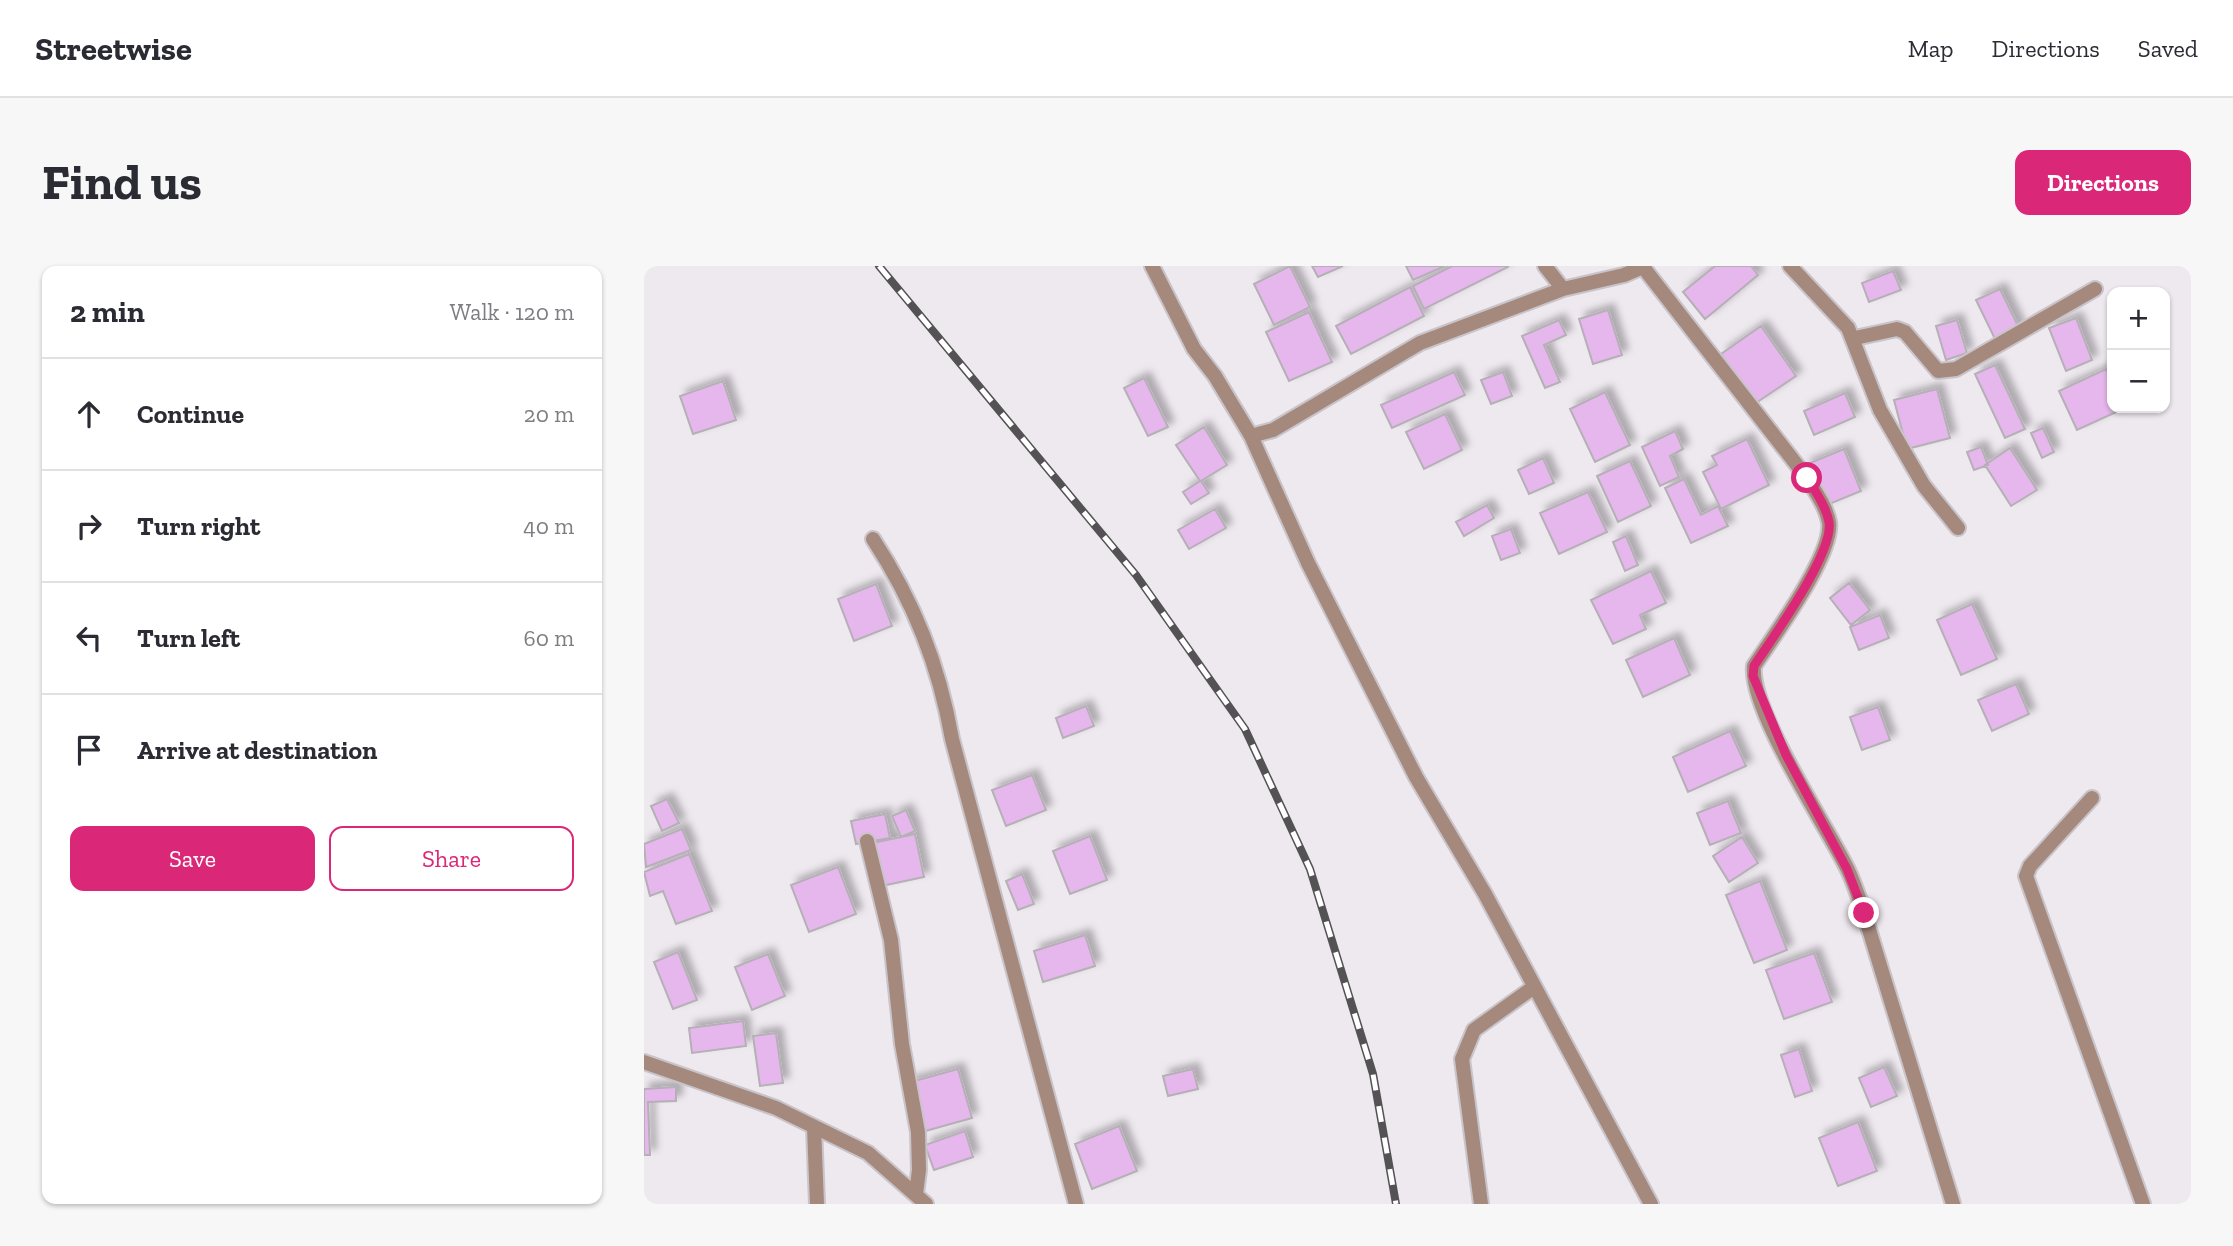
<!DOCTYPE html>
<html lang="en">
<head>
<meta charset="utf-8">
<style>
  :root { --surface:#fff; --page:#f7f7f7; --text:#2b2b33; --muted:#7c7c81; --line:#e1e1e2; --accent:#db2777 }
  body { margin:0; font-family:"Zilla Slab",serif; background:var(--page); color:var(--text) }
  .controls { position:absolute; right:21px; top:21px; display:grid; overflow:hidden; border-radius:14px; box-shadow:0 2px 5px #0004 }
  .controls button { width:63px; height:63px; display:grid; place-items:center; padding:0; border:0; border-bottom:2px solid var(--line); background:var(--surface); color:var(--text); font:35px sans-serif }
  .stop { position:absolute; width:21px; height:21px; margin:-16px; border:5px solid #db2777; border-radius:50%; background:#fff }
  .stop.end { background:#db2777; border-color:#fff; box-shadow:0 2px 7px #0008 }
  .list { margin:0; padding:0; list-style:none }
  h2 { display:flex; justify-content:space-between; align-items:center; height:91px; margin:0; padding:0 28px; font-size:30px }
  h2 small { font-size:23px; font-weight:400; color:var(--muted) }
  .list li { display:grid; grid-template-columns:46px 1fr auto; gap:21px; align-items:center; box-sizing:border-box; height:112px; padding:0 28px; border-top:2px solid var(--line) }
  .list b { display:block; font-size:26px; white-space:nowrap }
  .list em { font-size:23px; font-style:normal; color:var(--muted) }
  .actions { display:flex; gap:14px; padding:21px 28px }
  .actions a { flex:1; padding:16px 0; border:2px solid var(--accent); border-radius:14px; text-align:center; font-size:24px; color:var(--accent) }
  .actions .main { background:var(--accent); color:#fff }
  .icon { flex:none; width:38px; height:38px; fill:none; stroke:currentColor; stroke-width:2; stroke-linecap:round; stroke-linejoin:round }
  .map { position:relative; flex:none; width:1547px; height:938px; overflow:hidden; border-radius:14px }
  header { display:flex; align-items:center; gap:42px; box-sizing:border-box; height:98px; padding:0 35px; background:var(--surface); border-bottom:2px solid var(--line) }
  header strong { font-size:33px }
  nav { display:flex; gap:38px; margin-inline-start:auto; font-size:24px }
  .intro { display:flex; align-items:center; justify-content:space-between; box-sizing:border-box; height:168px; padding:0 42px }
  h1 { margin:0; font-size:49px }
  .button { padding:18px 32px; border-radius:14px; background:var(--accent); color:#fff; font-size:24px; font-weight:700 }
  main { display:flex; gap:42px; padding:0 42px }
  aside { flex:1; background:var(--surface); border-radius:14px; box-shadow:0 2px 5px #0004 }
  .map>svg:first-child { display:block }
</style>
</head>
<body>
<header>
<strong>Streetwise</strong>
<nav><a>Map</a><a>Directions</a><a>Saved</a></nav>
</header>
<div class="intro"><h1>Find us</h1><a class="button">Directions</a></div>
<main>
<aside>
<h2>2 min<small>Walk · 120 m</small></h2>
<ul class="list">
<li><svg class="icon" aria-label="ahead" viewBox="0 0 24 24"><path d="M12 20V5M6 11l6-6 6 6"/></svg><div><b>Continue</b></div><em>20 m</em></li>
<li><svg class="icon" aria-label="right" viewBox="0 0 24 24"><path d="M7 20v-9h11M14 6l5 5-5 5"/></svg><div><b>Turn right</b></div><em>40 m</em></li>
<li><svg class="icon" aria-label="left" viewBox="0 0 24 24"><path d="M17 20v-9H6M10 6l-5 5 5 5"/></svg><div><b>Turn left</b></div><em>60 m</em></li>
<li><svg class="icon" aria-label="arrive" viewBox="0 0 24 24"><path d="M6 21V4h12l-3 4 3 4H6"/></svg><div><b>Arrive at destination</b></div></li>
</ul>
<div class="actions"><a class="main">Save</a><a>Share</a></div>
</aside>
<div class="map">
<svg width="1547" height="938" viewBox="0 0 1547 938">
  <defs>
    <filter id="shadow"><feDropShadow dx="6" dy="-6" stdDeviation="3.5" flood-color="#0004"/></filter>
  </defs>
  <rect width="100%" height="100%" fill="#eee8ef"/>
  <path fill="#e6b7ec" stroke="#b5afb6" stroke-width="2" filter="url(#shadow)" d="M646 0 666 41 630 59 610 18Z
    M668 0H699L674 11Z
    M762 0H801L769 14Z
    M808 0H864V1L780 43 769 20Z
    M1071 0H1107L1114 9 1061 53 1039 26Z
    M1249 5 1257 24 1225 36 1218 17Z
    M766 21 780 50 707 88 692 60Z
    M1356 23 1376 64 1352 75 1332 34Z
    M964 44 978 89 949 98 935 53Z
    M665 46 688 96 645 115 622 66Z
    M1432 52 1448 94 1422 105 1405 62Z
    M915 54 922 69 900 79 916 116 901 122 878 70Z
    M1313 54 1323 87 1302 94 1292 60Z
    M1117 60 1152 110 1112 137 1077 88Z
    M1351 99 1381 163 1361 172 1331 108Z
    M1462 103 1468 115V142H1481L1433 164 1415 125Z
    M810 106 821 129 748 162 737 139Z
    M859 106 868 130 847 138 837 114Z
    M500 112 524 161 504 170 480 122Z
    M79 115 92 154 49 168 36 130Z
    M1293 123 1306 172 1263 183 1250 134Z
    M961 126 986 179 951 196 926 143Z
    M1201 127 1211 151 1170 169 1160 145Z
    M801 148 818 184 780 203 762 166Z
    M560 161 583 199 557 215 565 227 547 238 539 226 556 215 532 179Z
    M1399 162 1410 186 1398 192 1387 167Z
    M1031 165 1039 183 1026 190 1035 211 1016 220 998 181Z
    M1103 173 1125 219 1077 243 1059 206 1073 199 1068 190Z
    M1337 181 1344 199 1330 204 1323 186Z
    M1366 182 1393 224 1367 240 1341 199Z
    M1200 183 1217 225 1178 241 1161 199Z
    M899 192 910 217 885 228 874 204Z
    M986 195 1007 240 974 256 953 210Z
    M1040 213 1057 249 1074 240 1084 260 1047 277 1021 222Z
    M944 226 963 266 915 288 896 247Z
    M843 239 850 252 820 270 812 256Z
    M571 243 582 262 545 283 534 264Z
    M867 263 876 287 857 294 848 270Z
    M982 270 994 299 981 305 969 276Z
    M1007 305 1022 337 996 349 1002 363 969 378 947 334Z
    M1205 317 1226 344 1207 359 1186 332Z
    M232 318 248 360 210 375 194 333Z
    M1328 338 1353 393 1317 409 1293 354Z
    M1236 349 1245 372 1215 384 1206 361Z
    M1030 372 1046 409 999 431 982 394Z
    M1372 418 1385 448 1348 465 1334 434Z
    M442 440 450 460 419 472 412 452Z
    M1234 441 1246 474 1218 484 1206 451Z
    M1086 465 1102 500 1044 526 1029 491Z
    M388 509 402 544 362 560 348 524Z
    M23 533 35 557 18 565 7 540Z
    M1084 535 1097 567 1066 579 1053 547Z
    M262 544 271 565 257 571 248 550Z
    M241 548 246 572 212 578 207 555Z
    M38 563 47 584 2 601 0 578Z
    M271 568 280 611 228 622 219 579Z
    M446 570 463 614 426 628 409 585Z
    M1098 571 1114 597 1085 616 1069 590Z
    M45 588 68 645 32 658 19 625 6 630 0 606Z
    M194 601 212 648 165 666 147 619Z
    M378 608 390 638 374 644 362 615Z
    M1116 615 1143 684 1110 697 1082 629Z
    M441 669 451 700 399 716 390 685Z
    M34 686 53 734 29 743 10 696Z
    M1170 687 1188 736 1140 753 1122 704Z
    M124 688 141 730 108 744 91 701Z
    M99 755 102 780 48 787 45 762Z
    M132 767 139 817 116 820 109 770Z
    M1155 783 1168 825 1151 831 1137 789Z
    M1240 801 1253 830 1227 841 1215 812Z
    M314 803 328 852 278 866 263 817Z
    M549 803 554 823 524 830 519 810Z
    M32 821V835L4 836 6 889H0V823Z
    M1214 856 1233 905 1194 920 1175 872Z
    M475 860 493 905 448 923 431 878Z
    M321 865 329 891 290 904 281 879Z"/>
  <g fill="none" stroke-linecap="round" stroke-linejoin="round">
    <defs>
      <path id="minor" d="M508 0 550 83 571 110 607 170 664 297 772 511 841 628 1007 938
        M901 0 919 23
        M1146 0 1204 62 1236 144 1280 220 1314 262
        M999 1 1163 212C1171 225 1182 240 1185 256 1190 288 1129 371 1110 400 1105 443 1182 559 1203 602 1210 616 1215 632 1220 647L1309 938
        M1211 72 1253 63 1261 66 1294 105 1312 103 1451 23
        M607 170 629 164 776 77 919 23 980 9 1001 0
        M229 273C270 336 295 399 308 473L432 938
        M1448 532 1386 600 1382 610 1499 938
        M223 575 247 674 258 778 274 866 275 904 272 928
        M0 796 132 842 224 887 282 938
        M170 861 173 938
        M837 938 818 793 830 764 890 721"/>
    </defs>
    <use href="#minor" stroke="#c9c4ca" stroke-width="18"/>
    <use href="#minor" stroke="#a6897d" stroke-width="14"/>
    <defs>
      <path id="rail" d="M235 0 492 309 601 463 666 603 729 808 752 938"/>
    </defs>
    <use href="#rail" stroke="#555255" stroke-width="8"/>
    <use href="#rail" stroke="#fff" stroke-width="5" stroke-dasharray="16" stroke-linecap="butt"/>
  </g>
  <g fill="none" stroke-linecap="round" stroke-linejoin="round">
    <path stroke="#db2777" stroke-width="9" d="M1163 212C1171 225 1182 240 1185 256 1190 287 1129 371 1110 400L1109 410 1142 489 1203 603 1220 647"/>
  </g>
</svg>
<div class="controls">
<button>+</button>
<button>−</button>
</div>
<div class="stop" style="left:1163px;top:212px"></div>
<div class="stop end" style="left:1220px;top:647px"></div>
</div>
</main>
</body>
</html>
